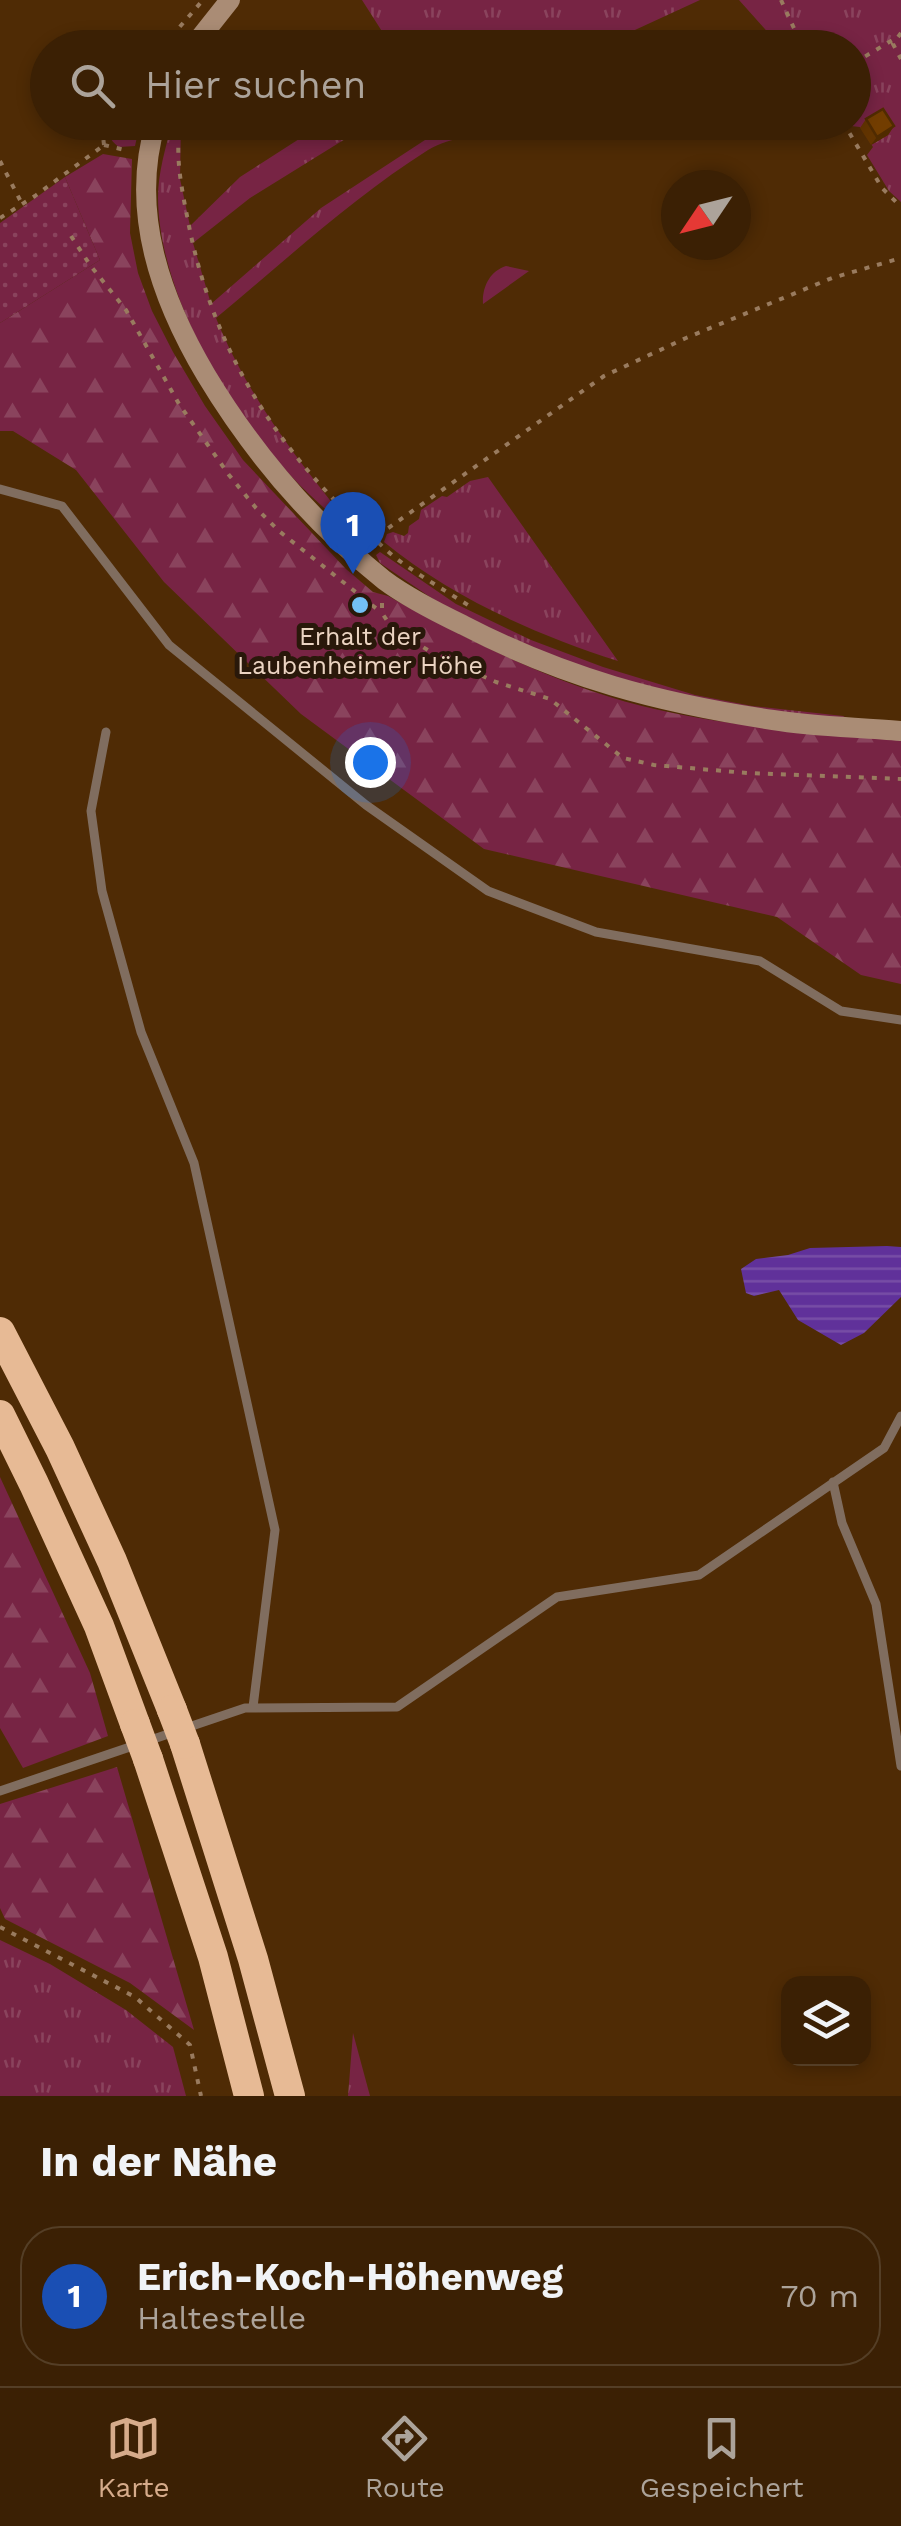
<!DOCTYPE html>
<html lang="de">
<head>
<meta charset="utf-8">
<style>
  :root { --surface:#3b2004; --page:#462d13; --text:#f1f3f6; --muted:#aca39a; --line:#543e26; --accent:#d6ab8b }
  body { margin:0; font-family:"Work Sans",sans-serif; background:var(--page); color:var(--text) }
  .controls { position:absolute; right:30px; bottom:30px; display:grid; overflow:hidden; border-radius:20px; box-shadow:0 5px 15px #0003 }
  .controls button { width:90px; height:90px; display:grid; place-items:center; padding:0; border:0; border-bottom:2px solid var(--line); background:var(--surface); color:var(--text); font:50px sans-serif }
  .compass { position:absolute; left:661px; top:170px; width:90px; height:90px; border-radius:50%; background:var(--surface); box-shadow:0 5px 15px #0003; rotate:235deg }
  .you { position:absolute; left:370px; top:762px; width:35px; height:35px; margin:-25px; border:8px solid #fff; border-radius:50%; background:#1a73e8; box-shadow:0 0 0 15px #1a73e833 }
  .badge { display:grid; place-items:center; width:65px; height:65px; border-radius:50%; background:var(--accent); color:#fff; font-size:32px; font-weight:700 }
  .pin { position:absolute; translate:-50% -82px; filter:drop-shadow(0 2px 5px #0008) }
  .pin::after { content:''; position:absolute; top:52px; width:35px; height:30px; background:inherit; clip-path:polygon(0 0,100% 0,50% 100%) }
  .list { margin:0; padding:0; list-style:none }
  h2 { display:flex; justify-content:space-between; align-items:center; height:130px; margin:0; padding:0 40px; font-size:42px }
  h2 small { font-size:32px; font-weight:400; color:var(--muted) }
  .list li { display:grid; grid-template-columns:65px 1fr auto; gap:30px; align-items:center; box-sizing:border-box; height:140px; margin:0 20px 20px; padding:0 20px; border:2px solid var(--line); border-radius:40px }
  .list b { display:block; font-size:38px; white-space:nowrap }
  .list p { margin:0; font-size:32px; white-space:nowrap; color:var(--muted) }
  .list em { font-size:32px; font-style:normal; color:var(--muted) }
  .icon { flex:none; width:55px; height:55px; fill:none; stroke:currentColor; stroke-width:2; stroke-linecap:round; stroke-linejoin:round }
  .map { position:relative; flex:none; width:901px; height:2096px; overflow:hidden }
  .search { position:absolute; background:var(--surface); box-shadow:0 5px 15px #0003; left:30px; right:30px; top:30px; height:110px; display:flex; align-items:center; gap:25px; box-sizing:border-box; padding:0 35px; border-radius:55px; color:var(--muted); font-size:38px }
  .sheet { height:290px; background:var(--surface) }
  nav { display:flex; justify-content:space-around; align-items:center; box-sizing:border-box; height:140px; border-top:2px solid var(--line); background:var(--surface); font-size:28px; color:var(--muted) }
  nav a { display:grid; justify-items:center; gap:5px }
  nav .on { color:var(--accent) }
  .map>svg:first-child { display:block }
</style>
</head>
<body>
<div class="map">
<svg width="901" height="2096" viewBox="0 0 901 2096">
  <defs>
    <pattern id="grass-tufts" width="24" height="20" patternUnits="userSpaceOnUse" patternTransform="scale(2.5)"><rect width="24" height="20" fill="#772444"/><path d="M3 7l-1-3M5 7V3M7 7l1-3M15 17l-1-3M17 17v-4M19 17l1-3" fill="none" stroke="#8a435d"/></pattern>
    <pattern id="forest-firs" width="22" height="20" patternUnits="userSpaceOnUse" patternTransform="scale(2.5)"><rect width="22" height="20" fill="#772444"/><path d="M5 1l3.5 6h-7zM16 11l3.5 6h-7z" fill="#8a435d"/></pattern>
    <pattern id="garden-dots" width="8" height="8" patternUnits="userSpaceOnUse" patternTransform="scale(2.5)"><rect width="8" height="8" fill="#772444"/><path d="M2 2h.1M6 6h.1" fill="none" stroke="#8a435d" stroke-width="1.8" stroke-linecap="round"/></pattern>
    <pattern id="water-rules" width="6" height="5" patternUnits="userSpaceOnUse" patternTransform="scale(2.5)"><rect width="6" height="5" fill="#60319a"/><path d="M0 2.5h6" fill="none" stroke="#774ea6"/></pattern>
  </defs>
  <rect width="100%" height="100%" fill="#4f2b05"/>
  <path fill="url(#grass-tufts)" d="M362 0H700L598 47H531L519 30 490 47H392Z
    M739 0H901V202L889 191 867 155 873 147 860 127 851 126 848 123 854 122V48L781 47Z
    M111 122 140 123 135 146 119 147C110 141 106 133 111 122Z
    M172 123H181L180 179 190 226 240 177 324 123H371L250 198 193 243 211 304 321 208 451 123H509C484 138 452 135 428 150 352 198 285 261 216 318 249 400 302 465 356 533L354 535C333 516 311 497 292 477 228 410 159 293 158 198 158 172 166 147 172 123Z
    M506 266 529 271 483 304C482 287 490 271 506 266Z
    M488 477 618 661C534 634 453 598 384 542L387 534 393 532 404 536 408 533 409 526 419 519 421 510 442 496 447 497 470 481Z
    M380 552 456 604 531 640 603 667 695 695 752 706 843 716 851 720 709 703 573 667 458 616 380 563 376 555Z
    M0 1940 50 1964 126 2010 173 2047 186 2096H0Z
    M353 2033 370 2096H348Z"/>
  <path fill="url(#forest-firs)" d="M103 154 132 159 130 233 138 273 152 311 173 352 205 406 243 460 346 569 373 592 388 596C468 640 552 683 642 706 725 727 815 732 901 740V984L861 975 777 917 484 849 301 714 164 582 76 470 13 431H0V323L100 260 65 177Z
    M0 1477 90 1673 108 1736 23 1768 0 1728Z
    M117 1767 194 2030 130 1983 5 1919 0 1908V1804Z"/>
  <path fill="url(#garden-dots)" d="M65 177 100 260 0 323V223Z"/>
  <path fill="url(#water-rules)" d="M887 1246 901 1247V1297L864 1333 841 1345 798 1320 779 1290 754 1296 746 1293 741 1269 756 1259 788 1255 810 1248Z"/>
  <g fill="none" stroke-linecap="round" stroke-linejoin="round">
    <path stroke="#997b5f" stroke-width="4" stroke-dasharray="5 8" stroke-linecap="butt" d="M781 0 803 48
      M901 33 893 44 901 59
      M165 48 171 37 203 0
      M854 63 896 38
      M181 122C174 154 182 190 188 221 211 341 269 440 358 523 371 535 383 548 397 559 420 576 444 590 468 605
      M843 122 882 188 901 207
      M104 145 129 151
      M104 145 103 136 106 122
      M0 161 20 200
      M0 218 35 196 104 145
      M71 236 90 265 126 310 179 404 229 475 256 508 279 531 382 613
      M367 543 604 376 686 338 832 278 901 258
      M382 603V613L392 628 439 657 496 682 550 699 623 758 654 765 747 773 901 779
      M0 1927 135 1997 190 2045 201 2096"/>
    <path stroke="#806d5f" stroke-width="9" d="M0 489 62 506 169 645 366 805 488 891 596 932 760 961 841 1011 901 1020
      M106 732 91 811 102 891 141 1032 194 1163 275 1530 253 1707
      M833 1482 842 1523 876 1604 901 1766
      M0 1791 245 1708 397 1707 557 1597 699 1575 884 1448 901 1416"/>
    <path stroke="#aa8c75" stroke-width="20" d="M192 48 230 0
      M156 122C129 211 161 299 206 375 253 453 313 523 384 580 408 598 436 612 463 625 565 678 659 703 773 720 815 727 859 727 901 731"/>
    <path stroke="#e7ba95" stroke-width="30" d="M0 1332 60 1448 112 1561 172 1710
      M0 1415 34 1484 99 1626 135 1724
      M185 1744 253 1959 290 2096
      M148 1759 213 1957 249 2096"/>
    <path stroke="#e7ba95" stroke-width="30" d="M172 1710 185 1744
      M135 1724 148 1759"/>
  </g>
  <path fill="#623400" d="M866 119 894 126 888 135 871 145 860 128Z"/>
  <path fill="#502b00" d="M894 126 888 135 871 145 877 137Z"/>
  <path fill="#723d00" stroke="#502b00" stroke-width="2.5" d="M883 109 894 126 877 137 866 119Z"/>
  <circle fill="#73c1f6" stroke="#29180a" stroke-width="4" cx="360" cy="605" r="10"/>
  <g text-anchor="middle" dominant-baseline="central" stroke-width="10" stroke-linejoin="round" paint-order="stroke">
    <g font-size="25" fill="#ebd4c2" stroke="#29180a">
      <text x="360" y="636">Erhalt der<tspan x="360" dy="29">Laubenheimer Höhe</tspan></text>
    </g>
  </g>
</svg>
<div class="controls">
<button><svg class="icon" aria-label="layers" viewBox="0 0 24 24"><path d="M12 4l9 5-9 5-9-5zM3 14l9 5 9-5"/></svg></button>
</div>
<svg class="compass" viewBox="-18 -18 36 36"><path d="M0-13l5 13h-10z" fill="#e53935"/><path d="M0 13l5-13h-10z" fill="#aca39a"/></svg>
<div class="you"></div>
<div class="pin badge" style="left:353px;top:574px;background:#1a4fb4">1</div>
<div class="search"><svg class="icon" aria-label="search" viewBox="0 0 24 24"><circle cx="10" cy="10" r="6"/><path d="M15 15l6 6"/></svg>Hier suchen</div>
</div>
<section class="sheet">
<h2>In der Nähe<small></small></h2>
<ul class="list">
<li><span class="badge" style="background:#1a4fb4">1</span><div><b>Erich-Koch-Höhenweg</b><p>Haltestelle</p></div><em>70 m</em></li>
</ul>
</section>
<nav>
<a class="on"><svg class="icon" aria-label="map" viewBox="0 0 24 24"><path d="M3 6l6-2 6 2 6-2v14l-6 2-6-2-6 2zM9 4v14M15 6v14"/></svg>Karte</a>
<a><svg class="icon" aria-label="directions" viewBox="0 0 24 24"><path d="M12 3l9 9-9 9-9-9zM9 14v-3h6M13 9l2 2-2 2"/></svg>Route</a>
<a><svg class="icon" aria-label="saved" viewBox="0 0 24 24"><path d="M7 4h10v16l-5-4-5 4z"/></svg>Gespeichert</a>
</nav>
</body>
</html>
